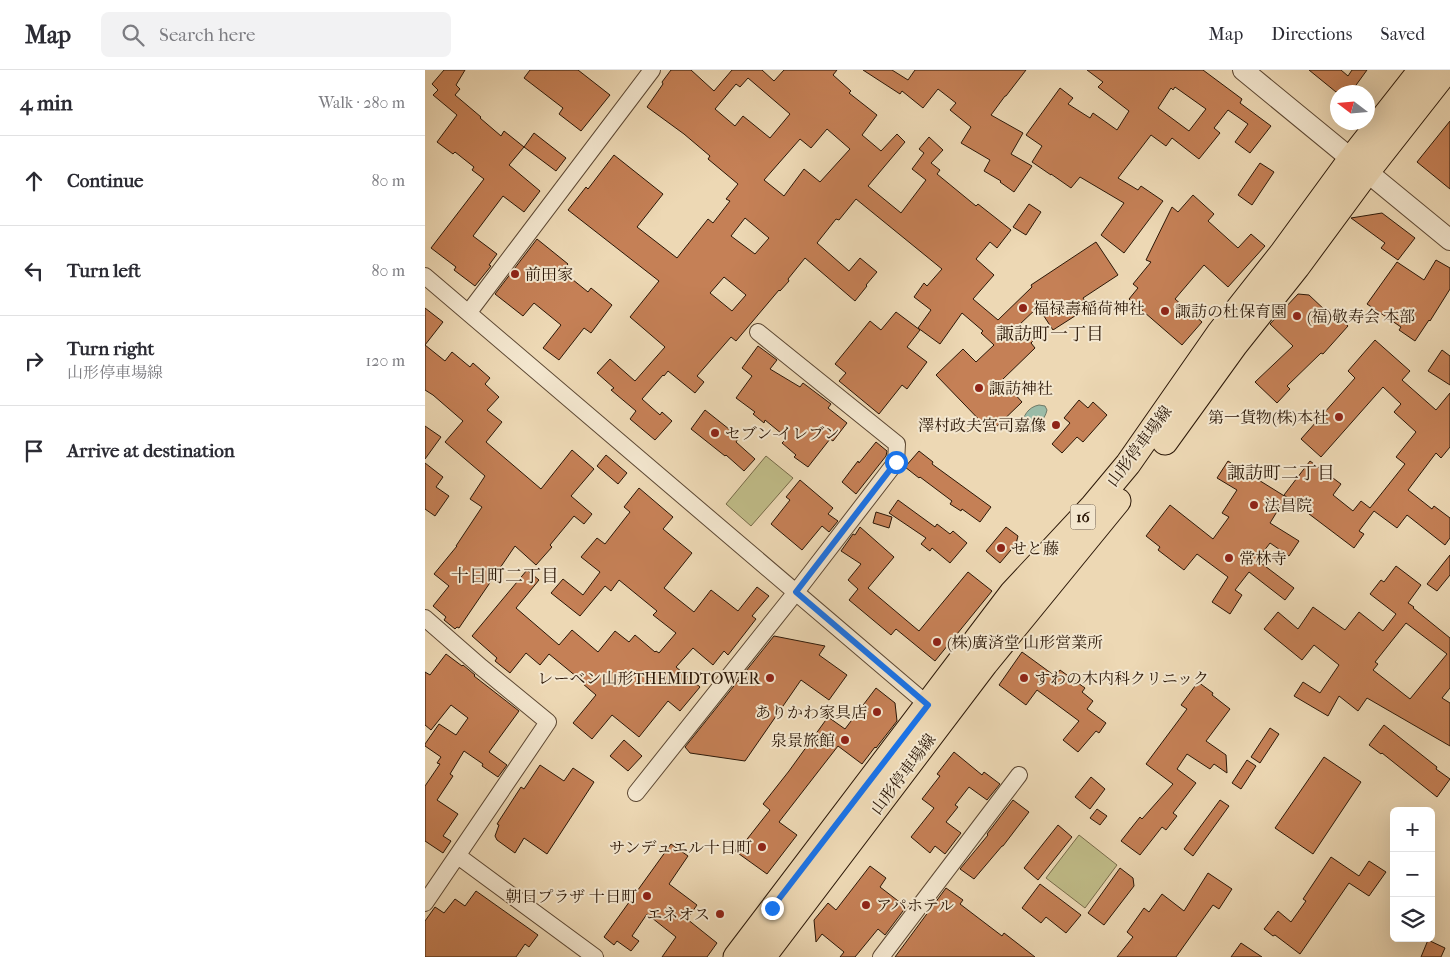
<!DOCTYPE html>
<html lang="en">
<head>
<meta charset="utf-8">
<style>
  :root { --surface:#fff; --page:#f2f2f3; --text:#2b2b33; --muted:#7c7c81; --line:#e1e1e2 }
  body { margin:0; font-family:"IM FELL French Canon","Noto Serif JP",serif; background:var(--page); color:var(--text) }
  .controls { position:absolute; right:15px; bottom:15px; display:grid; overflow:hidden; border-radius:8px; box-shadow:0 5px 20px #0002 }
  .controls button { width:45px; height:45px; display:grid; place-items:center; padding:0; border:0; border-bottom:1px solid var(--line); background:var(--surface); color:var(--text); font:25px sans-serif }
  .compass { position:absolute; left:905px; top:15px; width:45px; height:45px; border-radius:50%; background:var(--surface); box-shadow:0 5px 20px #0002; rotate:286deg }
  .stop { position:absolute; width:15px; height:15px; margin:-11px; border:4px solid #1a73e8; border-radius:50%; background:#fff }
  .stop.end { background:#1a73e8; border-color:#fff; box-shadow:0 1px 5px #0008 }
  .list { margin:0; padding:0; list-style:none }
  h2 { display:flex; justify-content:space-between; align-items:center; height:65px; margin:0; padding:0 20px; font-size:21px }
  h2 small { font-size:16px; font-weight:400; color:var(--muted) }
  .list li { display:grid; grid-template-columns:32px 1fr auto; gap:15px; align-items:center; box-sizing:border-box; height:90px; padding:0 20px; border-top:1px solid var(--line) }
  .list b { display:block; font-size:19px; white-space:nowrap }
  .list p { margin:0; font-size:16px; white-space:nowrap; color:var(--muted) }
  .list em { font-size:16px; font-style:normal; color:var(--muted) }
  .icon { flex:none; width:28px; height:28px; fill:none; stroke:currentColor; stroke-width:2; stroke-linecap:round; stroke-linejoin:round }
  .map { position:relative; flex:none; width:1025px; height:887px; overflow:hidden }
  header { display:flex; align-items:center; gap:30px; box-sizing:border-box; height:70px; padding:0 25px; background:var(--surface); border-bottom:1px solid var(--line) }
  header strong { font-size:24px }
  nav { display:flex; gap:28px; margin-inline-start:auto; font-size:18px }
  .search { width:350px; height:45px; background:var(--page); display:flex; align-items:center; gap:12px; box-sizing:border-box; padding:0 18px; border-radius:8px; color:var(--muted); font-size:19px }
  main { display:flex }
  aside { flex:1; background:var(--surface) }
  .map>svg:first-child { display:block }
</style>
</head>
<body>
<header>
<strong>Map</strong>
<div class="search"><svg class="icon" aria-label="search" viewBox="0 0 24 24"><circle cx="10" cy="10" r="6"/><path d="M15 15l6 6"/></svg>Search here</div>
<nav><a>Map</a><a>Directions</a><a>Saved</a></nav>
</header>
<main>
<aside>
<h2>4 min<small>Walk · 280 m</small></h2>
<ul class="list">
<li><svg class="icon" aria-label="ahead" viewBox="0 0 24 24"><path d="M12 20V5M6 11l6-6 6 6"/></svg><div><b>Continue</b></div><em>80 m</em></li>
<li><svg class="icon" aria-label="left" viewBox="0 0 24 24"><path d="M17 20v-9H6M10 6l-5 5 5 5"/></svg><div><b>Turn left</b></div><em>80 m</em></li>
<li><svg class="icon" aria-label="right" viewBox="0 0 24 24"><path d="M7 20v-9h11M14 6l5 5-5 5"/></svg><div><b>Turn right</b><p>山形停車場線</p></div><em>120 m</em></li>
<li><svg class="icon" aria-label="arrive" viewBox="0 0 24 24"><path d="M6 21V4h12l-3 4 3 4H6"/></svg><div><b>Arrive at destination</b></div></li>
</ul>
</aside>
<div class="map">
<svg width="1025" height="887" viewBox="0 0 1025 887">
  <rect width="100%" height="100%" fill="#edd8b4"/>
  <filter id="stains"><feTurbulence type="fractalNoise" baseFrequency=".004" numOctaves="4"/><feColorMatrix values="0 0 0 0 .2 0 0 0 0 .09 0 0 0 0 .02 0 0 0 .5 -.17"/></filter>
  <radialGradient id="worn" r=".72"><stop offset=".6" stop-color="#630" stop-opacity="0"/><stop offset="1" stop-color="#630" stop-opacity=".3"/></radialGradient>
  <path fill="#c0bc88" stroke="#766a48" d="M341 386 368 408 326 456 301 434Z
    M654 765 692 795 660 838 621 808Z"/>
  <path fill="#9abba7" stroke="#6e7967" d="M614 335 620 336 622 340C620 350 611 357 603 363L596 357C598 346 603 337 614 335Z"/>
  <path fill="#c58056" stroke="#2b1707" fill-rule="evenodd" d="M19 0H40L31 15 35 19 30 25 56 47 55 48 76 66 79 61 99 77 84 95 115 121 99 142 78 126 48 166 72 184 64 195 66 196 50 216 29 200 31 197 6 178 59 109 47 100 49 97 30 82 28 84 12 72 32 45 8 25 13 20 7 14Z
    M105 0H153L185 25 156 61 134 44 138 38 99 8Z
    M246 0H266L289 21 307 0H337L349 11 359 0H412L408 5 426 21 424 23 452 45 437 65 456 81 472 64 480 72 443 116 476 143 501 110 487 99 499 83 494 79 504 67 518 80 506 93 515 100 512 104 551 136 553 134 586 160 572 178 565 172 551 189 569 205 548 229 573 250 607 217 606 215 671 172 693 205 658 228 664 237 628 260 613 237 594 255 609 270 606 273 610 278 577 310 597 332 566 362 511 305 538 279 551 292 569 275 556 263 558 261 537 243 515 274 493 258 506 240 489 227 499 213 502 216 517 199 431 129 414 150 411 149 392 173 424 201 435 188 452 202 441 215 442 216 430 231 380 188 363 209 364 211 355 221 354 220 311 271 306 267 272 306 279 312 270 323 243 301 239 306 238 305 217 329 235 345 237 342 247 351 230 370 205 349 211 341 186 320 189 318 172 303 185 289 210 311 240 277 205 247 234 211 143 140 161 117 163 119 189 85 238 124 212 157 252 188 283 149 288 153 305 131 301 129 313 114 283 89 285 86 259 64 222 37 238 14 237 12ZM323 8 365 44 345 68 318 46 310 56 290 39 311 14 315 17ZM402 59 425 79 395 112 379 99 359 126 339 110 375 69 386 78ZM320 148 344 168 330 184 306 166ZM299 207 321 225 307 241 285 223Z
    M438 0H467L483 10 490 0H601L581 26H580L566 45 598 63 586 84 607 96 589 122 575 112 576 111 559 101 565 90 536 73 546 57 525 40 531 33 513 19 498 38 477 21 475 24Z
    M662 0H778L817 29 815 33 846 56 825 83 810 72 823 54 803 40 789 58 795 63 774 89 747 68 741 76 726 65 693 108 713 120 716 116 738 131 699 183 676 165 699 133 655 107 646 118 626 104V105L607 92 617 76 601 65 635 18 648 28 643 34 665 48 668 43 692 60 704 41 673 17 678 12ZM750 17 781 39 764 61 733 38 746 18 748 20Z
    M884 0H916L923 6 927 0H942L926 22H911Z
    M1025 51V119L992 92Z
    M109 63 141 88 131 101 99 77Z
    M835 93 849 102 827 135 813 125Z
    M768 125 789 144 783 151 813 178 826 164 840 176 803 217 779 195 750 229 777 252 757 275 704 229 713 218 708 214 726 192 721 190 747 137 753 142Z
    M604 134 616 142 601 165 588 157Z
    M957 143 990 168 973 190 956 178 960 173 926 148Z
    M112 169 143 194 137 201 163 222 166 218 187 235 166 263 159 258 134 290 118 278 136 255 109 233 98 246 70 224Z
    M1011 190 1025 198V219L1005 251 1004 250 990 271 974 260 976 257 942 234 972 192 999 210Z
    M873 224 884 225 902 242 904 239 923 256 898 284 896 283 862 316 865 319 852 333 830 312 868 276 845 254Z
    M0 238 18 252 0 275 20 291 27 282 45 297 48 293 65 308 60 314 74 327 62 340 77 352 61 372 116 419 147 380 169 399 146 426 167 444 159 454 149 446 125 475 127 477 111 495 90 476 34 558 32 557 30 559 19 550 21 547 8 536 24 516 9 504 32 476H31L57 437 45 429 60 406 20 372 38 351 8 325 0 320Z
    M471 242 495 260 482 277 502 292 482 319 477 315 454 344 414 311 421 303 410 294 445 251 456 260Z
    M950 270 985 301 977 310 1011 340 1025 323V377L1016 388 1011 383 983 420 1007 439 1009 436 1025 448V468L1020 475 982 445 972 458 949 441 934 461 939 464 929 478 859 425 885 391 916 414 908 425 928 441 936 431 945 438 980 394 971 387 991 362 969 342 976 334 958 317 896 387 876 369 930 308 923 301Z
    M333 276 352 290 345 299 375 317 378 313 406 334 403 338 422 353 408 371 405 369 383 397 369 387 371 385 357 373 362 368 340 350 339 353 328 344 330 342 311 328 327 306 317 298Z
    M1017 280 1025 286V315L1003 301Z
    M654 330 663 338 668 332 682 345 658 372 652 367 637 383 627 374 645 353 639 348Z
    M280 340 314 367 311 372 330 389 319 401 301 385 300 386 266 359Z
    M0 356 16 367 0 389Z
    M451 372 462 381 461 386 431 424 417 412 433 391 434 393Z
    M494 381 508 392 507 394 566 437 555 452 537 439 536 441 525 434 527 431 495 407 494 408 480 397Z
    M181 385 202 403 193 414 172 396Z
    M803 391 861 427 845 453 874 471 864 486 845 473 832 490 869 518 860 530 824 502 810 520 817 525 805 544 787 532 803 507 772 484 759 500 733 480 735 477 721 466 745 435 788 469 804 447 797 443 812 420 792 408Z
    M0 393 18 407 11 417 24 426 10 446 0 439Z
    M375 410 408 438 403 444 413 451 404 462 397 456 377 480 346 454 365 430 361 427Z
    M214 418 248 447 238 459 267 483 239 518 269 542 286 520 313 541 332 517 344 526 327 546 331 549 303 585 299 581 288 595 268 578 251 597 275 617 255 641 243 631 214 667 187 645 167 669 148 653 171 625 151 608 152 607 124 584 115 595 101 583 85 603 70 591 72 588 47 566 102 500 114 510 91 538 134 575 147 560 173 582 190 561 204 572 210 565 230 582 231 581 234 583 251 563 228 545 232 541 194 510 186 521 180 516 155 546 126 523 138 509 158 525 175 502 156 487 172 468 180 474 205 442 199 437Z
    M473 430 510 457 512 454 525 464 528 461 542 473 525 493 507 478 505 481 496 474 501 468 464 443Z
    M451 442 467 447 464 458 448 453Z
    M435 457 469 487 443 518 494 561 543 502 567 521 510 591 471 559 466 565 424 530 433 519 423 510 436 494 416 481 428 464 430 465Z
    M581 457 593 466 591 474 575 493 561 481Z
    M1025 485V505L1012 521 1002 514Z
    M971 496 996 515 983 533 989 537 988 538 1025 568V618L1017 628 1025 633V676L942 628 933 641 914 626 903 646 869 626 878 612 895 623 914 595 889 575 877 590 839 559 853 542 873 559 888 537 920 560 934 542 958 561 971 544 945 524 956 510 959 512ZM981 553 1022 584 985 629 948 600 953 594 950 592Z
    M349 566 400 576 394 585 422 605 404 630 376 610 320 691 265 683 260 677Z
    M597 582 630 606 635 600 660 618 657 622 668 631 662 639 681 653 674 663 671 661 653 682 638 670 654 651 612 620 601 635 574 615Z
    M21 584 37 596 38 595 50 605 49 606 94 641 64 682 82 695 73 707 57 696 58 694 39 681 25 704 28 706 12 730 33 744 18 766 26 771 18 783 0 771V716L15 694 12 693 16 687 0 676V674L14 654 31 665 43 648 26 635 6 660 0 655V602L5 605Z
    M773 612 788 623 787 625 805 639 781 671 801 685 802 703 789 694 785 699 762 684 752 699 771 713 748 743 752 746 741 760 737 757 715 785 696 771 715 747 717 749 748 714 721 694 762 639 756 635Z
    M451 618 470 633 472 651 451 678 450 677 437 694 413 676 354 752 372 765 342 804 310 781 317 770 319 773 345 740 338 734 364 701 403 647 420 659Z
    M959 655 1012 697 1011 699 1025 709 1012 727 957 683 956 684 944 675Z
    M845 658 854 664 835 693 826 687Z
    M199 670 217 686 203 701 185 686Z
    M529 682 557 705 559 702 575 714 562 730 544 717 530 735 533 737 521 752 536 763 520 784 510 776 505 783 486 767 509 738 497 729 515 706 512 704Z
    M899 687 936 712 888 784 850 758Z
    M822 690 831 696 816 719 807 713Z
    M115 695 139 711 148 698 169 712 122 784 99 768 90 783 72 770 70 766 74 755 72 754 96 717 99 719Z
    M666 707 680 719 665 739 650 727Z
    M588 730 604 742 578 776H577L549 809 535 799 563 765 562 764Z
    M795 730 804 736 768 786 759 779Z
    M672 739 682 746 675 755 665 748Z
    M633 755 647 767 613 810 599 798Z
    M246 774 263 786 244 814 272 835 262 849 292 873 282 887H237L251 867 222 844 207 866 214 871 206 881 192 871 189 875 179 867Z
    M906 787 934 806 944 791 961 802 944 826 924 813 875 884 850 865 848 866 839 859 853 841 866 852 881 831 878 829Z
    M445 796 461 808 455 817 481 837 460 865 453 859 430 887H415L419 882 397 864 391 872 389 850 403 833 411 840Z
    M695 798 708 808 709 816 679 855 663 843Z
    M783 803 807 819 794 839 788 835 751 887H692L708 867 702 862 719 838 724 842 737 824 759 841Z
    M615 814 656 845 641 863 621 847 616 853 597 838Z
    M521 818 538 830 535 834 577 866 579 863 610 887H470Z
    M51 821 113 865 104 877 100 874 91 887H0V851L10 837 19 843 30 829 40 836Z
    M1003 870 1020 878 1016 887H996Z
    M816 873 837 887H806Z"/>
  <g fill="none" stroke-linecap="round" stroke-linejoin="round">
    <defs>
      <path id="minor" d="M0 206 503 635
        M44 242 227 0
        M0 548 56 597 123 652 0 833
        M211 723 371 522 471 392 472 374 333 262
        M33 786 170 887
        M456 887 594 705"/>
      <path id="tertiary" d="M818 0 1025 170"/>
      <path id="primary" d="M740 372 810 275 872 197 942 102 1022 0
        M311 887 587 523 668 436 703 394 795 262 858 182 926 89 996 0
        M338 887 560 594 693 431"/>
    </defs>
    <use href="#minor" stroke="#5c4732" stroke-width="18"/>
    <use href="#tertiary" stroke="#5c4732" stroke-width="22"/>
    <use href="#primary" stroke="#2b1707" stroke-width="27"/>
    <use href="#minor" stroke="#f3e6ce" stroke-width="16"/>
    <use href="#tertiary" stroke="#f3e6ce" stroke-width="20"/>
    <use href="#primary" stroke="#edd8b4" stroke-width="25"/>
  </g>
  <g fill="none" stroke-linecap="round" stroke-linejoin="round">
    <path stroke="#1a73e8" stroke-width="6" d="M347 838 503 635 371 522 471 392"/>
  </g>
  <g fill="#8f2418" stroke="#f3e6ce" stroke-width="2">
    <circle cx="90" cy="204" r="5"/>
    <circle cx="598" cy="238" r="5"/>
    <circle cx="740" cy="241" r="5"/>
    <circle cx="872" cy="246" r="5"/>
    <circle cx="554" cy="318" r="5"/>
    <circle cx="914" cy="347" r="5"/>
    <circle cx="631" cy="355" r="5"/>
    <circle cx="290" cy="363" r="5"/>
    <circle cx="829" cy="435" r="5"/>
    <circle cx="576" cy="478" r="5"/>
    <circle cx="804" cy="488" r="5"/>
    <circle cx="512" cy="572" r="5"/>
    <circle cx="345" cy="608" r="5"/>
    <circle cx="599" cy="608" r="5"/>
    <circle cx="452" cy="642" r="5"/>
    <circle cx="420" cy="670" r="5"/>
    <circle cx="337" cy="777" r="5"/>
    <circle cx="222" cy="826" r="5"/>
    <circle cx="441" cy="835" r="5"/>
    <circle cx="295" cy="844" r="5"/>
  </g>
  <g text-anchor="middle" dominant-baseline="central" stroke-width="4" stroke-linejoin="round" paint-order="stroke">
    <rect fill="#f3e6ce" stroke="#675543" stroke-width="1" x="645.5" y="434.5" width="25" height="25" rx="4"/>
    <g font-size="15" font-weight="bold" fill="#2b1707">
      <text x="658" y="447">16</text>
    </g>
    <g font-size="16" fill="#2b1707" stroke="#f3e6ce" text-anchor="start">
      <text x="100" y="204">前田家</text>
      <text x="608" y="238">福禄壽稲荷神社</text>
      <text x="750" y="241">諏訪の杜保育園</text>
      <text x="882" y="246">(福)敬寿会 本部</text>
      <text x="564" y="318">諏訪神社</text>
      <text x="904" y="347" text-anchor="end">第一貨物(株)本社</text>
      <text x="621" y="355" text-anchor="end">澤村政夫宮司嘉像</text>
      <text x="300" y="363">セブン-イレブン</text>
      <text x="839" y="435">法昌院</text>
      <text x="586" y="478">せと藤</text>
      <text x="814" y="488">常林寺</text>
      <text x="522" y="572">(株)廣済堂 山形営業所</text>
      <text x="335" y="608" text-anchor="end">レーベン山形THEMIDTOWER</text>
      <text x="609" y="608">すわの木内科クリニック</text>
      <text x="442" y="642" text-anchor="end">ありかわ家具店</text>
      <text x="410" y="670" text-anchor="end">泉景旅館</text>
      <text x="327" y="777" text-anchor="end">サンデュエル十日町</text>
      <text x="212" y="826" text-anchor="end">朝日プラザ 十日町</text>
      <text x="451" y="835">アパホテル</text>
      <text x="285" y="844" text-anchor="end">エネオス</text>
    </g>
    <g font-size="16" fill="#2b1707" stroke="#f3e6ce">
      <text transform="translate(714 376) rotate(-53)">山形停車場線</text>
      <text transform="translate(478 704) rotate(-53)">山形停車場線</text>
    </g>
    <g font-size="18" fill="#2b1707" stroke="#f3e6ce">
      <text x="625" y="264">諏訪町一丁目</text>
      <text x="856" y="403">諏訪町二丁目</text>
      <text x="80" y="506">十日町二丁目</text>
    </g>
  </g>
  <rect width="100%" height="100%" filter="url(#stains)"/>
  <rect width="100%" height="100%" fill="url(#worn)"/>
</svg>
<div class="controls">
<button>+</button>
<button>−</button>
<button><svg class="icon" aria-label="layers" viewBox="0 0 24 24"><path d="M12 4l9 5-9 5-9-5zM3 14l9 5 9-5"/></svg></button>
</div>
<svg class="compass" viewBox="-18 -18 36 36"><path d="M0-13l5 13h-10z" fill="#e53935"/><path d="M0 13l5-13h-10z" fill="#7c7c81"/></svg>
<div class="stop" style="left:471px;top:392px"></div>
<div class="stop end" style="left:347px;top:838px"></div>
</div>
</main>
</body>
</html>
